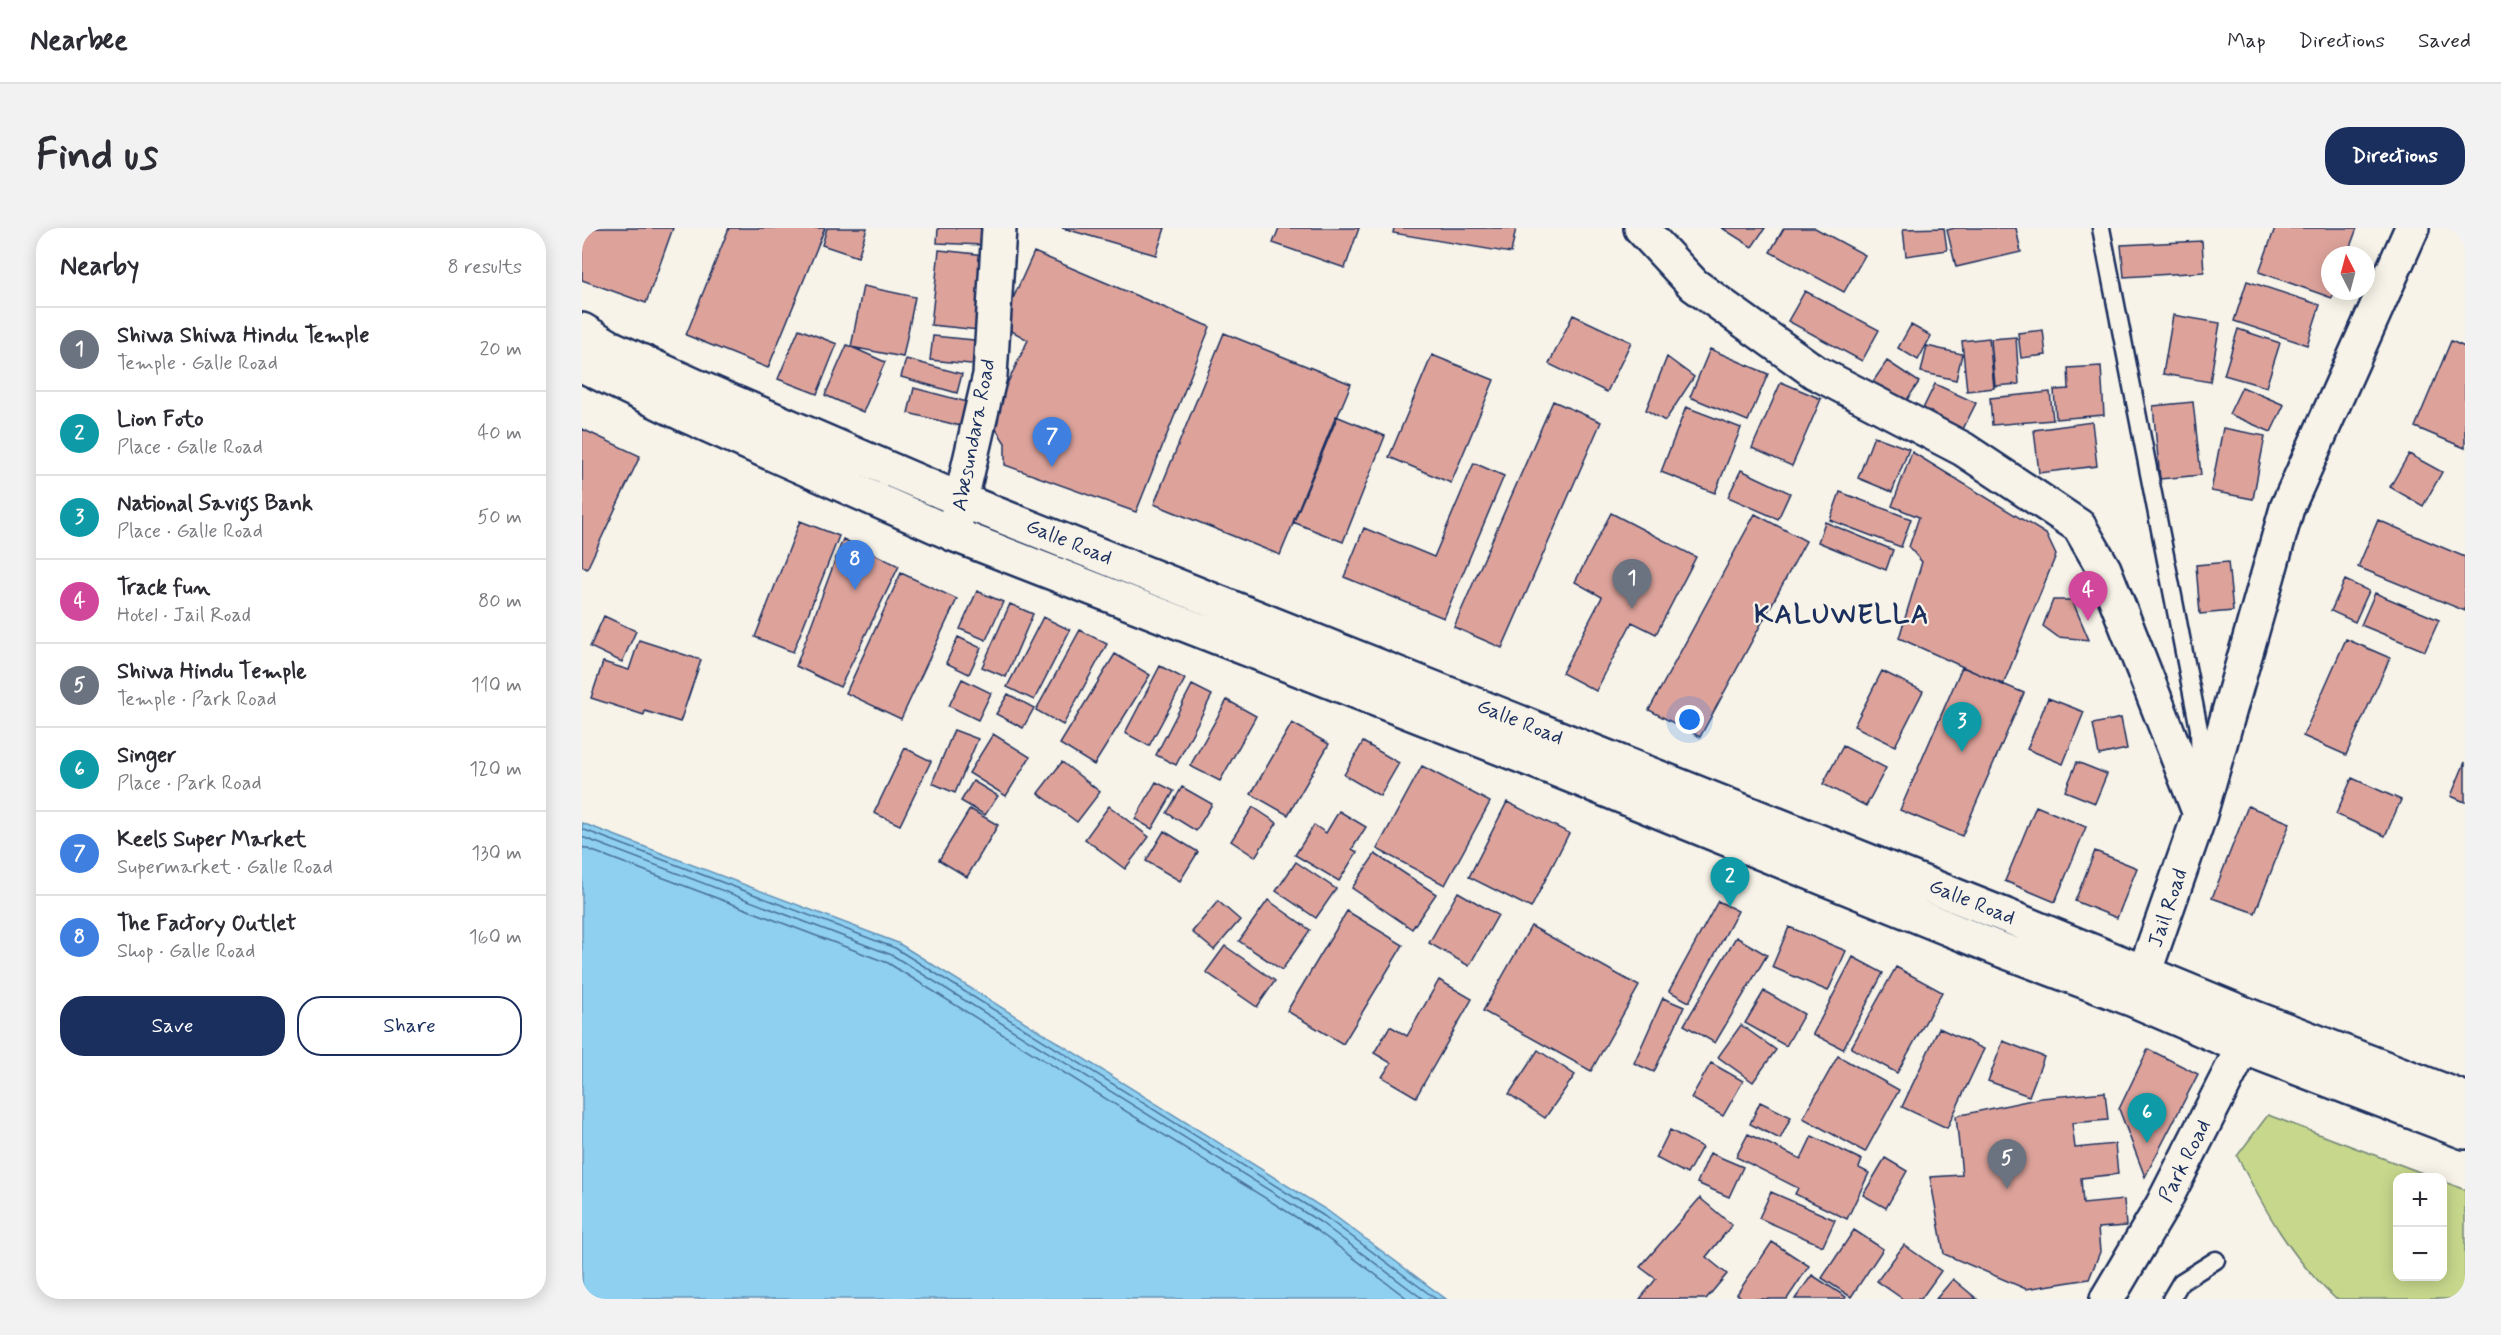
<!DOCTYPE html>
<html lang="en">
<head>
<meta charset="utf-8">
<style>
  :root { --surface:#fff; --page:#f2f2f3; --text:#2b2b33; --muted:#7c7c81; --line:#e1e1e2; --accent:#1b2f5e }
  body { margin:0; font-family:Mynerve,sans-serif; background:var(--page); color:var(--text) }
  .controls { position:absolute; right:18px; bottom:18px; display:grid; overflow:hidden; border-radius:12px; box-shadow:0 3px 15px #0003 }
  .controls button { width:54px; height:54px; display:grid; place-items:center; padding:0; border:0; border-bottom:2px solid var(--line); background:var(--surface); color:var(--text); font:30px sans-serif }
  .compass { position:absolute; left:1739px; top:18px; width:54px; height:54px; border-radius:50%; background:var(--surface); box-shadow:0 3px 15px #0003; rotate:354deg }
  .you { position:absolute; left:1108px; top:492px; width:21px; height:21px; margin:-15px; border:4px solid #fff; border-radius:50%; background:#1a73e8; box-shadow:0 0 0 9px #1a73e833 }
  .badge { display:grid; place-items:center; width:39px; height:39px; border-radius:50%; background:var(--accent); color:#fff; font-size:20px; font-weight:700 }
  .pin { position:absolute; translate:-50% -50px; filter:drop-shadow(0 2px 3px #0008) }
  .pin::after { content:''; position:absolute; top:32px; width:21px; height:18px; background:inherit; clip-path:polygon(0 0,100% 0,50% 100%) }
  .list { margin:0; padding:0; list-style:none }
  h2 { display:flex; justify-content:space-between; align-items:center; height:78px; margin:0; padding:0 24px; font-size:26px }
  h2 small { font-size:20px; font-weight:400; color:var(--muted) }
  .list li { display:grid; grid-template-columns:39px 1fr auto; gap:18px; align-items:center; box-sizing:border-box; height:84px; padding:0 24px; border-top:2px solid var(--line) }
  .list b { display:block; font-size:22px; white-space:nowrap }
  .list p { margin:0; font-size:20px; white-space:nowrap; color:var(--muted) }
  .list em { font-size:20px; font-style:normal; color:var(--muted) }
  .actions { display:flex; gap:12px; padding:18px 24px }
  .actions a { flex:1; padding:14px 0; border:2px solid var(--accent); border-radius:24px; text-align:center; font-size:21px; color:var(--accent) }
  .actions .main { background:var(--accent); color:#fff }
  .map { position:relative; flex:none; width:1883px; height:1071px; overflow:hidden; border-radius:24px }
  header { display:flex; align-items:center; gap:36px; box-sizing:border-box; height:84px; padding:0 30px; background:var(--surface); border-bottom:2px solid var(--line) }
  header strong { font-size:28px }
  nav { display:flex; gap:33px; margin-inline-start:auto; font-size:21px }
  .intro { display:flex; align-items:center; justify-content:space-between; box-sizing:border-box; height:144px; padding:0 36px }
  h1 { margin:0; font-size:42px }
  .button { padding:15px 27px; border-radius:24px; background:var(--accent); color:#fff; font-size:21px; font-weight:700 }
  main { display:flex; gap:36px; padding:0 36px }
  aside { flex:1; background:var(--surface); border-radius:24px; box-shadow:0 3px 15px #0003 }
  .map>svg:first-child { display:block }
</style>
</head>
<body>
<header>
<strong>Nearbee</strong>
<nav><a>Map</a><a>Directions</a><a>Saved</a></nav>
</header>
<div class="intro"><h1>Find us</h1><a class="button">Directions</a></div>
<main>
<aside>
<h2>Nearby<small>8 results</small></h2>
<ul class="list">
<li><span class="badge" style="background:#6b7280">1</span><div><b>Shiwa Shiwa Hindu Temple</b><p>Temple · Galle Road</p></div><em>20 m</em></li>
<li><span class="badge" style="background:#0f9aa8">2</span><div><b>Lion Foto</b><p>Place · Galle Road</p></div><em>40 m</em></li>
<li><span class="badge" style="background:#0f9aa8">3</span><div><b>National Savigs Bank</b><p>Place · Galle Road</p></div><em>50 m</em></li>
<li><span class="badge" style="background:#d1479c">4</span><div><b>Track fun</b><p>Hotel · Jail Road</p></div><em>80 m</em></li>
<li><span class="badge" style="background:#6b7280">5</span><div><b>Shiwa Hindu Temple</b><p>Temple · Park Road</p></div><em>110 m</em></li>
<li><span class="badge" style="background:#0f9aa8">6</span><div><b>Singer</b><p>Place · Park Road</p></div><em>120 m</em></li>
<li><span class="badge" style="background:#3f7fe0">7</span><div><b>Keels Super Market</b><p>Supermarket · Galle Road</p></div><em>130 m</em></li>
<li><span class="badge" style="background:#3f7fe0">8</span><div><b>The Factory Outlet</b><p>Shop · Galle Road</p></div><em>160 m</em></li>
</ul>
<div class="actions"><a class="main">Save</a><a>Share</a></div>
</aside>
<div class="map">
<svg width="1883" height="1071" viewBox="0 0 1883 1071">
  <rect width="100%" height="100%" fill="#f7f3e8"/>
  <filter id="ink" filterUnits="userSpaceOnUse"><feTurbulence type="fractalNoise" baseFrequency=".0167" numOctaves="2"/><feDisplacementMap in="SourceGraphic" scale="12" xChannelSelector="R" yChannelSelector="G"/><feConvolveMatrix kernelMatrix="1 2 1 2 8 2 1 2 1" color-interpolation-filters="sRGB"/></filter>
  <g filter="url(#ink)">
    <path fill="#c7d88c" stroke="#718475" stroke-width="1.5" d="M1686 887 1851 949 1816 950V1048H1860L1861 953 1883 962V1071H1754C1709 1031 1682 980 1655 928Z"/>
    <path fill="#8fd0f1" stroke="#6190b6" stroke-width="1.5" d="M0 595 316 715 746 983 864 1071H0Z"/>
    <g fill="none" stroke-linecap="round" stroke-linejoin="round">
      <path stroke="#496f99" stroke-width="1.5" d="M0 601 313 720 742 988 854 1071
        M0 609 310 727 738 994 841 1071
        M0 619 306 735 733 1001 826 1071"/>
    </g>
    <path fill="#dda39b" stroke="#1b2f5e" stroke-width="1.5" d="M7 0H91L64 75 0 52V19Z
      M147 0H243L186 140 104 107Z
      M245 0H285L276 29 240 17Z
      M356 0H400V17L355 15Z
      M480 0H583L574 27Z
      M697 0H777L763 40 691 15Z
      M812 0H934L929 25 811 5Z
      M1140 0H1183L1170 19Z
      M1202 0H1233L1283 27 1262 64 1188 24Z
      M1362 0 1365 22 1324 28 1321 1Z
      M1373 0H1434L1439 24 1374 39 1365 2Z
      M1693 0H1775L1765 27H1748V63H1752L1750 70 1677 44Z
      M1620 13 1622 44 1542 49 1539 17Z
      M357 22 404 27 397 102 349 97Z
      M452 24 628 99 554 284 423 237V215L408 192 446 112 419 97Z
      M1665 53 1738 77 1725 117 1652 93Z
      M281 58 333 69 321 129 269 119Z
      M1223 63 1297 102 1280 133 1206 93Z
      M991 87 1049 114 1025 164 967 136Z
      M1591 87 1638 95 1628 154 1581 146Z
      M1329 97 1349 108 1336 132 1316 120Z
      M217 101 255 116 235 166 196 151Z
      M1656 101 1698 115 1684 159 1642 147Z
      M1461 102 1464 127 1439 130 1436 105Z
      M642 105 769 156 698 327 572 276Z
      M351 108 402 113 399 137 348 132Z
      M1434 109 1437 156 1413 158 1409 111Z
      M1407 110 1412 160 1385 163 1380 113Z
      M1869 113 1883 119V220L1833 199Z
      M265 117 303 134 281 184 243 167Z
      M1345 118 1380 126 1374 152 1339 144Z
      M1128 121 1186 146 1166 193 1108 169Z
      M850 127 912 152 869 255 807 229Z
      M1085 129 1112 149 1083 193 1064 182Z
      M324 131 380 146 375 165 319 149Z
      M1305 133 1337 154 1322 176 1290 155Z
      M1519 138 1522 187 1474 191 1472 162 1487 161 1486 140Z
      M1199 154 1239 171 1210 238 1170 220Z
      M1353 156 1394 175 1376 211 1336 191Z
      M1660 159 1702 177 1689 204 1647 186Z
      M332 160 389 175 383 199 326 185Z
      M1468 164 1471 192 1410 197 1408 170Z
      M971 173 1019 194 920 420 872 399Z
      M1611 174 1619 247 1578 251 1571 178Z
      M1104 179 1159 200 1133 265 1079 244Z
      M754 188 803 208 761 314 711 294Z
      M1510 194 1515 238 1457 245 1452 202Z
      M1641 200 1683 208 1671 271 1629 263Z
      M0 201 58 228 5 341 0 338Z
      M1292 208 1327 221 1310 264 1276 250Z
      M1330 224 1464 306 1474 327 1421 457 1317 410 1340 334 1327 319 1337 289 1310 278Z
      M1827 226 1860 244 1841 278 1808 259Z
      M892 235 922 248 862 390 762 349 782 300 852 329Z
      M1159 242 1208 265 1196 291 1146 269Z
      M1258 264 1329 291 1319 319 1248 292Z
      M1029 285 1114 329 1074 406 1050 394 1014 463 980 445 1020 369 993 354Z
      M1173 286 1224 313 1118 509 1067 482Z
      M1796 292 1883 329V383L1776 339Z
      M218 293 257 308 211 424 173 409Z
      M1243 294 1311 322 1304 342 1236 314Z
      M261 311 317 338 258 459 214 438Z
      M1646 334 1651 383 1618 386 1614 337Z
      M319 345 375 371 319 491 264 465Z
      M1763 352 1787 363 1773 394 1749 383Z
      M395 363 421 374 404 412 378 401Z
      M1793 365 1857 392 1843 423 1779 397Z
      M1471 372H1490L1507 412 1476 409 1461 398Z
      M428 376 451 386 424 449 400 439Z
      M22 388 54 403 40 434 8 419Z
      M461 389 488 402 452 472 425 459Z
      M498 402 525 416 481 497 454 482Z
      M376 409 399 420 387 446 364 435Z
      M1764 411 1808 430 1764 527 1721 508Z
      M57 412 119 432 98 494 63 483 62 487 9 470 21 434 47 442Z
      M533 426 568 447 512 537 478 516Z
      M578 438 603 451 567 518 543 505Z
      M1380 439 1442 465 1380 608 1318 582Z
      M1300 443 1341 463 1313 518 1272 498Z
      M380 451 409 465 396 492 367 478Z
      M610 457 630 467 594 537 574 527Z
      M426 466 452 480 441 500 414 486Z
      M1466 470 1502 484 1481 536 1445 521Z
      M645 472 674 488 638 553 608 538Z
      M1539 490 1545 521 1517 527 1511 496Z
      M710 495 747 516 706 587 669 566Z
      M372 502 396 511 373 565 350 555Z
      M411 506 448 529 424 568 387 545Z
      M781 514 817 535 798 568 762 547Z
      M1261 518 1304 540 1284 578 1241 556Z
      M323 520 349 533 318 597 292 585Z
      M480 534 518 564 495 594 456 565Z
      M1495 534 1525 546 1513 575 1483 563Z
      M1883 534V574L1869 568Z
      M840 538 908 574 863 657 795 621Z
      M1770 550 1819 572 1803 608 1754 586Z
      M391 553 416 568 403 587 379 573Z
      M574 554 592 563 570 601 553 591Z
      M600 559 630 576 614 603 585 585Z
      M925 574 987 605 949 680 887 649Z
      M527 578 567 609 543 641 503 611Z
      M1454 578 1504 599 1473 674 1423 653Z
      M1666 578 1708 595 1673 685 1630 670Z
      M671 579 695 595 673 629 649 613Z
      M388 581 416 597 385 649 357 632Z
      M757 583 784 599 770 621 775 624 757 653 713 627 732 597 744 605Z
      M582 603 616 624 598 653 564 633Z
      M1513 623 1555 640 1535 690 1493 673Z
      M793 626 854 666 830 701 770 660Z
      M714 634 754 661 734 690 694 663Z
      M876 664 916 687 887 738 847 715Z
      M686 672 728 702 700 742 657 713Z
      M636 673 658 692 632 722 610 704Z
      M1136 673 1156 683 1107 774 1087 763Z
      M765 683 821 717 761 816 705 783Z
      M949 698 1057 758 1009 843 901 783Z
      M1207 699 1264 723 1246 763 1190 739Z
      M1154 709 1185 727 1133 815 1102 797Z
      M643 718 693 753 675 779 624 744Z
      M1271 729 1301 745 1261 821 1231 806Z
      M1314 739 1360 764 1315 845 1269 820Z
      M857 752 890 771 834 869 800 849 809 835 792 825 808 798 825 808Z
      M1182 763 1222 786 1204 818 1163 795Z
      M1081 770 1102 779 1072 844 1052 835Z
      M1159 797 1194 822 1171 854 1136 829Z
      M1357 800 1402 821 1365 900 1320 879Z
      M1421 813 1462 829 1447 868 1406 853Z
      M1566 821 1616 846 1563 949 1537 881Z
      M956 822 993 847 963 890 927 866Z
      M1256 828 1317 862 1283 924 1221 890Z
      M1129 835 1161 853 1141 888 1109 870Z
      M1523 864 1526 892 1490 895 1493 920 1533 916 1536 946 1499 950 1501 976 1542 972 1544 998 1516 1000 1518 1024 1507 1051 1444 1061 1362 1026 1348 949 1380 947 1374 888 1459 870Z
      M1178 874 1209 889 1198 911 1168 896Z
      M1088 902 1120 919 1105 946 1074 930Z
      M1166 906 1219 931 1230 908 1280 932 1277 940 1287 945 1265 991 1213 966 1216 960 1154 929Z
      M1128 925 1161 939 1147 969 1115 955Z
      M1303 930 1325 943 1304 980 1281 967Z
      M1189 964 1253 992 1241 1018 1177 990Z
      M1118 970 1150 997 1124 1029 1145 1046 1124 1071H1058L1074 1051 1058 1039Z
      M1272 1002 1301 1021 1269 1069 1240 1050Z
      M1190 1014 1227 1038 1205 1071H1162L1155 1066Z
      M1322 1017 1359 1043 1339 1071H1321L1295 1053Z
      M1230 1047 1264 1069 1263 1071H1213Z
      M1371 1051 1395 1071H1354Z"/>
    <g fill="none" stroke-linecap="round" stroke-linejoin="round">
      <defs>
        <path id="service" d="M1519 0 1617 501 1618 549
          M1589 1071 1599 1054 1634 1032"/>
        <path id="minor" d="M1059 0 1112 57 1233 144 1381 221 1497 298 1522 341 1618 586
          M371 306 408 147 417 0
          M1553 771 1618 586 1705 280 1830 0
          M1525 1071 1580 978 1661 819 1672 792"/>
        <path id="trunk" d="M0 102 30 120 116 159 379 272 1432 691 1673 790 1883 871
          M0 137 103 187 371 306 970 540 1417 721 1552 772 1661 819 1883 904"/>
      </defs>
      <use href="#service" stroke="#1b2f5e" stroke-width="21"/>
      <use href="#minor" stroke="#1b2f5e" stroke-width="38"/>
      <use href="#trunk" stroke="#1b2f5e" stroke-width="38"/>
      <use href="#service" stroke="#f7f3e8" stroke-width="16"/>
      <use href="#minor" stroke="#f7f3e8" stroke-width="33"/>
      <use href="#trunk" stroke="#f7f3e8" stroke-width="33"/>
    </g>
  </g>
  <g text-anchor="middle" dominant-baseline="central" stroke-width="4.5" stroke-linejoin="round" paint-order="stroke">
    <g font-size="21" fill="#1b2f5e" stroke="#f7f3e8">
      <text transform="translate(392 207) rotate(-79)">Abesundara Road</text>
      <text transform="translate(487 314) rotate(22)">Galle Road</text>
      <text transform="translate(938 494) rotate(22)">Galle Road</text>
      <text transform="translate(1390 674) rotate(22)">Galle Road</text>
      <text transform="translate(1586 680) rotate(-71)">Jail Road</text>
      <text transform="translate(1603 933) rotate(-63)">Park Road</text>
    </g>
    <g font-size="27" font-weight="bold" letter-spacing="1.5" fill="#1b2f5e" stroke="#f7f3e8">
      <text x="1260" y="387">KALUWELLA</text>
    </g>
  </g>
</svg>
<div class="controls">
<button>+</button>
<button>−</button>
</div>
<svg class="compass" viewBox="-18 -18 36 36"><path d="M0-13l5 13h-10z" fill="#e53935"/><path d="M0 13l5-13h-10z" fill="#7c7c81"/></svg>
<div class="you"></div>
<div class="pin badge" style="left:1050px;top:381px;background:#6b7280">1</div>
<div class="pin badge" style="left:1148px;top:679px;background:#0f9aa8">2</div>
<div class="pin badge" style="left:1380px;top:524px;background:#0f9aa8">3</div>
<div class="pin badge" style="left:1506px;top:393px;background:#d1479c">4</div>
<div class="pin badge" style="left:1425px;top:961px;background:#6b7280">5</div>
<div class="pin badge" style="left:1565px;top:915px;background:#0f9aa8">6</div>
<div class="pin badge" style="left:470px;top:239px;background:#3f7fe0">7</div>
<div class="pin badge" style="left:273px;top:362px;background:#3f7fe0">8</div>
</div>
</main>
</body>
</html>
